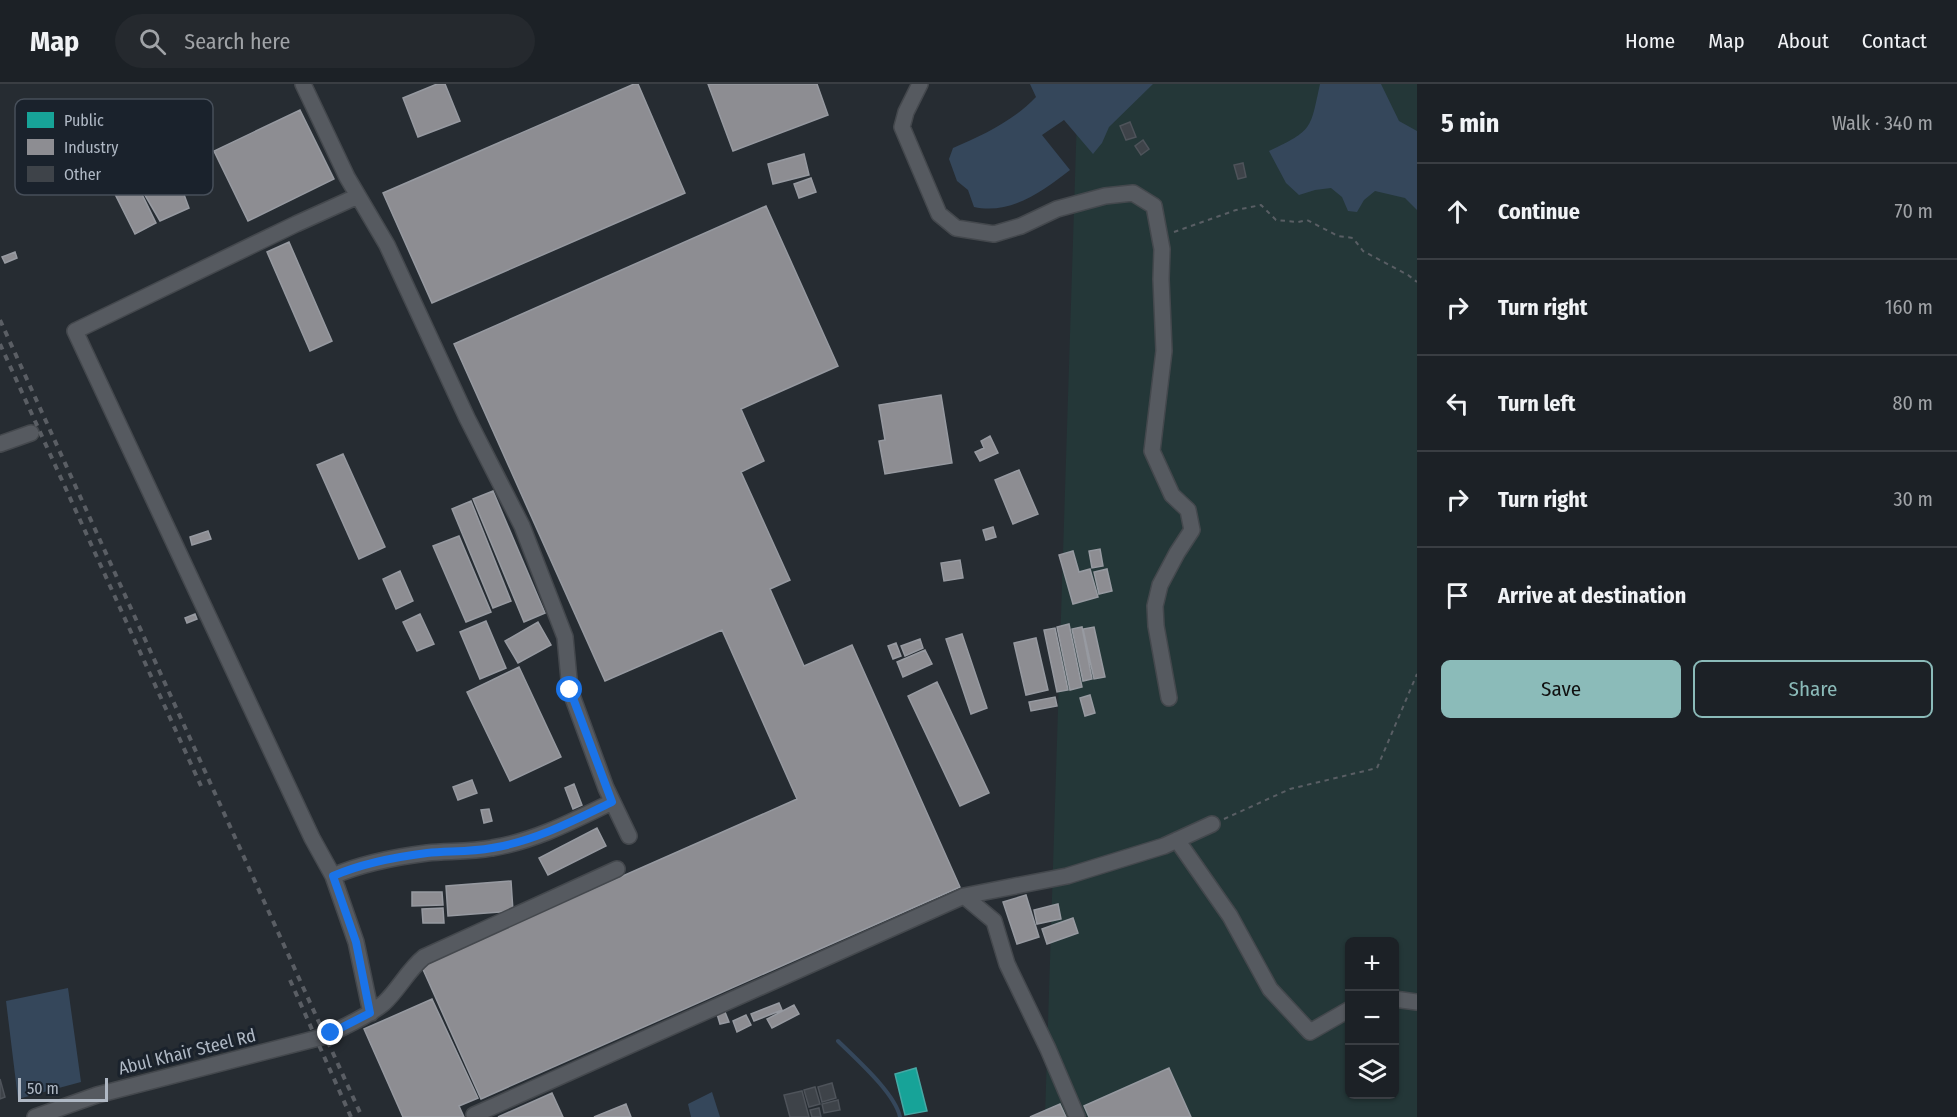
<!DOCTYPE html>
<html lang="en">
<head>
<meta charset="utf-8">
<style>
  :root { --surface:#1c2126; --page:#25292e; --text:#f1f3f6; --muted:#a0a3a7; --line:#3a3e43; --accent:#8bbbb9 }
  body { margin:0; font-family:"Fira Sans Condensed",sans-serif; background:var(--page); color:var(--text) }
  .controls { position:absolute; right:18px; bottom:18px; display:grid; overflow:hidden; border-radius:9px; box-shadow:0 2px 4px #0004 }
  .controls button { width:54px; height:54px; display:grid; place-items:center; padding:0; border:0; border-bottom:2px solid var(--line); background:var(--surface); color:var(--text); font:30px sans-serif }
  .scale { position:absolute; left:18px; bottom:15px; width:90px; box-sizing:border-box; padding-left:6px; border:3px solid #afb8c4; border-top:0; font-size:16px; line-height:21px; white-space:nowrap; color:#afb8c4; -webkit-text-stroke:4px #1a222c; paint-order:stroke }
  .stop { position:absolute; width:18px; height:18px; margin:-14px; border:4px solid #1a73e8; border-radius:50%; background:#fff }
  .stop.end { background:#1a73e8; border-color:#fff; box-shadow:0 2px 6px #0008 }
  .list { margin:0; padding:0; list-style:none }
  h2 { display:flex; justify-content:space-between; align-items:center; height:78px; margin:0; padding:0 24px; font-size:26px }
  h2 small { font-size:20px; font-weight:400; color:var(--muted) }
  .list li { display:grid; grid-template-columns:39px 1fr auto; gap:18px; align-items:center; box-sizing:border-box; height:96px; padding:0 24px; border-top:2px solid var(--line) }
  .list b { display:block; font-size:22px; white-space:nowrap }
  .list em { font-size:20px; font-style:normal; color:var(--muted) }
  .actions { display:flex; gap:12px; padding:18px 24px }
  .actions a { flex:1; padding:14px 0; border:2px solid var(--accent); border-radius:9px; text-align:center; font-size:21px; color:var(--accent) }
  .actions .main { background:var(--accent); color:#111 }
  .icon { flex:none; width:33px; height:33px; fill:none; stroke:currentColor; stroke-width:2; stroke-linecap:round; stroke-linejoin:round }
  .map { position:relative; flex:none; width:1417px; height:1033px; overflow:hidden }
  header { display:flex; align-items:center; gap:36px; box-sizing:border-box; height:84px; padding:0 30px; background:var(--surface); border-bottom:2px solid var(--line) }
  header strong { font-size:28px }
  nav { display:flex; gap:33px; margin-inline-start:auto; font-size:21px }
  .search { width:420px; height:54px; background:var(--page); display:flex; align-items:center; gap:15px; box-sizing:border-box; padding:0 21px; border-radius:33px; color:var(--muted); font-size:22px }
  main { display:flex }
  aside { flex:1; background:var(--surface) }
  .map>svg:first-child { display:block }
</style>
</head>
<body>
<header>
<strong>Map</strong>
<div class="search"><svg class="icon" aria-label="search" viewBox="0 0 24 24"><circle cx="10" cy="10" r="6"/><path d="M15 15l6 6"/></svg>Search here</div>
<nav><a>Home</a><a>Map</a><a>About</a><a>Contact</a></nav>
</header>
<main>
<div class="map">
<svg width="1417" height="1033" viewBox="0 0 1417 1033">
  <rect width="100%" height="100%" fill="#262c32"/>
  <path fill="#243738" fill-rule="evenodd" d="M1078 0H1417V1033H1045ZM1350 858H1394V1010H1350Z"/>
  <path fill="#35475b" d="M1030 0H1153L1109 43 1102 59 1093 70 1064 36 1042 51 1070 86C1043 107 1011 131 974 123L968 106 957 97 949 75 953 64C983 51 1013 37 1036 13Z
    M1320 0H1381L1399 37 1417 47V126L1405 114 1375 107 1364 116 1357 128 1348 127 1342 113 1331 104 1315 106 1299 111 1286 99 1269 67C1313 46 1310 46 1320 0Z
    M68 904 81 998 18 1015 6 917Z
    M712 1008 720 1033H691L688 1020Z"/>
  <path fill="#17a398" stroke="#45a9a5" stroke-width="1.5" d="M916 984 927 1027 905 1031 895 990Z"/>
  <path fill="#8d8d92" stroke="#979aa1" stroke-width="1.5" d="M437 0H445L460 37 418 53 403 14Z
    M634 0H638L685 109 432 219 383 109Z
    M708 0H817L828 31 733 67Z
    M300 26 334 95 248 137 214 67Z
    M804 70 809 91 773 100 768 80Z
    M159 83H174L189 124 160 137 135 94Z
    M811 94 816 108 799 114 794 100Z
    M136 98 156 139 135 150 114 108Z
    M766 122 838 282 741 325 764 377 741 388 790 496 770 505 804 582 852 561 960 803 481 1015 421 881 797 715 722 546 605 597 454 260Z
    M289 158 332 257 310 267 267 168Z
    M15 168 17 174 5 179 2 173Z
    M941 311 952 379 885 390 879 357 885 356 879 321Z
    M990 352 998 369 980 377 975 368 984 364 981 357Z
    M343 370 385 463 359 475 317 381Z
    M1019 386 1038 430 1013 440 995 396Z
    M493 407 545 529 524 538 473 415Z
    M471 417 511 517 493 524 452 425Z
    M993 443 996 453 986 456 983 446Z
    M208 447 211 455 192 461 190 453Z
    M459 452 491 528 466 538 433 462Z
    M1100 465 1103 482 1092 484 1089 467Z
    M1073 467 1079 488 1090 485 1098 513 1073 520 1059 471Z
    M960 476 963 494 944 497 941 479Z
    M1107 485 1112 507 1099 510 1094 488Z
    M400 487 413 517 396 525 383 495Z
    M195 530 197 535 187 539 185 534Z
    M420 530 434 560 417 567 403 538Z
    M486 537 506 584 480 595 460 548Z
    M538 538 551 561 518 579 505 557Z
    M1069 540 1082 603 1070 606 1057 543Z
    M1082 543 1092 595 1083 597 1072 545Z
    M1094 543 1105 593 1094 595 1083 545Z
    M1055 544 1068 606 1057 608 1044 546Z
    M962 550 987 624 971 630 946 555Z
    M1036 554 1048 606 1026 611 1014 559Z
    M920 555 923 564 905 572 901 562Z
    M896 559 901 572 893 575 888 562Z
    M925 566 932 580 903 593 897 578Z
    M519 583 561 673 510 697 467 608Z
    M937 598 989 709 960 722 908 612Z
    M1090 611 1095 629 1085 632 1080 614Z
    M1055 613 1057 622 1031 627 1029 618Z
    M472 696 477 709 458 716 453 703Z
    M574 700 582 721 573 725 565 704Z
    M489 725 492 737 484 739 481 726Z
    M597 744 606 762 548 791 539 774Z
    M511 797 513 827 448 832 446 802Z
    M412 808H442L443 821 412 822Z
    M1026 811 1039 853 1017 860 1003 818Z
    M1058 820 1061 835 1037 840 1034 826Z
    M443 824 444 839H423L422 825Z
    M1073 834 1078 849 1047 860 1042 845Z
    M432 915 478 1014 459 1022 464 1033H403L364 945Z
    M779 919 782 926 754 937 751 930Z
    M794 921 799 930 772 944 767 935Z
    M725 928 729 938 720 940 717 930Z
    M746 931 751 941 737 948 733 937Z
    M1169 984 1191 1033H1089L1084 1022Z
    M552 1009 563 1033H498Z
    M626 1020 631 1033H594Z
    M1060 1020 1066 1033H1030Z"/>
  <g fill="none" stroke-linecap="round" stroke-linejoin="round">
    <path stroke="#35475b" stroke-width="4" d="M838 957C856 975 895 1009 900 1033"/>
  </g>
  <path fill="#3e4349" stroke="#4e535a" stroke-width="1.5" d="M1130 38 1136 53 1126 56 1120 42Z
    M1143 56 1149 65 1141 71 1135 62Z
    M1243 79 1246 93 1238 95 1234 81Z
    M0 995 5 1013 0 1015Z
    M832 999 836 1014 822 1018 818 1003Z
    M815 1003 820 1020 809 1023 804 1006Z
    M802 1007 809 1033H790L784 1011Z
    M838 1016 840 1026 824 1029 822 1020Z
    M819 1024 821 1033H812L810 1026Z"/>
  <g fill="none" stroke-linecap="round" stroke-linejoin="round">
    <defs>
      <path id="minor" d="M303 0 347 93 387 161 467 334 522 442 565 553 570 606 606 704 629 752
        M920 0 906 28 902 43 939 130 956 144 994 150 1021 142 1057 125 1105 112 1133 109 1154 122 1162 165 1161 195 1164 267 1152 367 1172 411 1188 426 1192 446 1177 469 1160 501 1155 522 1156 542 1169 614
        M358 112 296 140 75 247 312 754 333 792 356 858 371 929
        M0 360 31 349
        M1177 756 1230 832 1270 905 1310 948 1350 925
        M333 792C363 779 395 773 427 769 449 767 471 768 492 764 535 757 573 737 612 718
        M964 812 994 837 1007 880 1048 965 1077 1033
        M1394 915 1417 918
        M474 1031 964 812 1067 792 1164 762 1212 740
        M35 1033 97 1011 326 952C346 941 366 934 384 919 399 905 408 886 424 873L617 785"/>
    </defs>
    <use href="#minor" stroke="#44484d" stroke-width="18"/>
    <path stroke="#595e64" stroke-width="2" stroke-dasharray="4.5 4.5" stroke-linecap="butt" d="M1174 148 1236 126 1261 121 1276 136 1298 138 1307 136 1338 152 1353 154 1363 167 1408 191 1417 198
      M1224 735 1290 705 1377 684 1417 590"/>
    <use href="#minor" stroke="#565a60" stroke-width="15"/>
    <path stroke="#5a5e64" stroke-width="4" stroke-dasharray="6 6" stroke-linecap="butt" d="M0 236 362 1033
      M0 260 201 702
      M290 896 351 1033"/>
  </g>
  <g fill="none" stroke-linecap="round" stroke-linejoin="round">
    <path stroke="#1a73e8" stroke-width="8" d="M331 949 370 929 356 858 333 792C363 779 395 773 427 769 449 767 471 768 492 764 535 757 573 737 612 718L570 606"/>
  </g>
  <g text-anchor="middle" dominant-baseline="central" stroke-width="6" stroke-linejoin="round" paint-order="stroke">
    <g font-size="18" fill="#afb8c4" stroke="#1a222c">
      <text transform="translate(187 968) rotate(-14)">Abul Khair Steel Rd</text>
    </g>
  </g>
  <rect x="15" y="15" width="198" height="96" rx="9" fill="#1a222c" stroke="#474f5a" stroke-width="1.5"/>
  <rect x="27" y="28" width="27" height="16" fill="#17a398"/>
  <rect x="27" y="55" width="27" height="16" fill="#8d8d92"/>
  <rect x="27" y="82" width="27" height="16" fill="#3e4349"/>
  <g font-size="16" fill="#afb8c4">
    <text x="64" y="42">Public</text>
    <text x="64" y="69">Industry</text>
    <text x="64" y="96">Other</text>
  </g>
</svg>
<div class="controls">
<button>+</button>
<button>−</button>
<button><svg class="icon" aria-label="layers" viewBox="0 0 24 24"><path d="M12 4l9 5-9 5-9-5zM3 14l9 5 9-5"/></svg></button>
</div>
<div class="scale">50 m</div>
<div class="stop" style="left:570px;top:606px"></div>
<div class="stop end" style="left:331px;top:949px"></div>
</div>
<aside>
<h2>5 min<small>Walk · 340 m</small></h2>
<ul class="list">
<li><svg class="icon" aria-label="ahead" viewBox="0 0 24 24"><path d="M12 20V5M6 11l6-6 6 6"/></svg><div><b>Continue</b></div><em>70 m</em></li>
<li><svg class="icon" aria-label="right" viewBox="0 0 24 24"><path d="M7 20v-9h11M14 6l5 5-5 5"/></svg><div><b>Turn right</b></div><em>160 m</em></li>
<li><svg class="icon" aria-label="left" viewBox="0 0 24 24"><path d="M17 20v-9H6M10 6l-5 5 5 5"/></svg><div><b>Turn left</b></div><em>80 m</em></li>
<li><svg class="icon" aria-label="right" viewBox="0 0 24 24"><path d="M7 20v-9h11M14 6l5 5-5 5"/></svg><div><b>Turn right</b></div><em>30 m</em></li>
<li><svg class="icon" aria-label="arrive" viewBox="0 0 24 24"><path d="M6 21V4h12l-3 4 3 4H6"/></svg><div><b>Arrive at destination</b></div></li>
</ul>
<div class="actions"><a class="main">Save</a><a>Share</a></div>
</aside>
</main>
</body>
</html>
